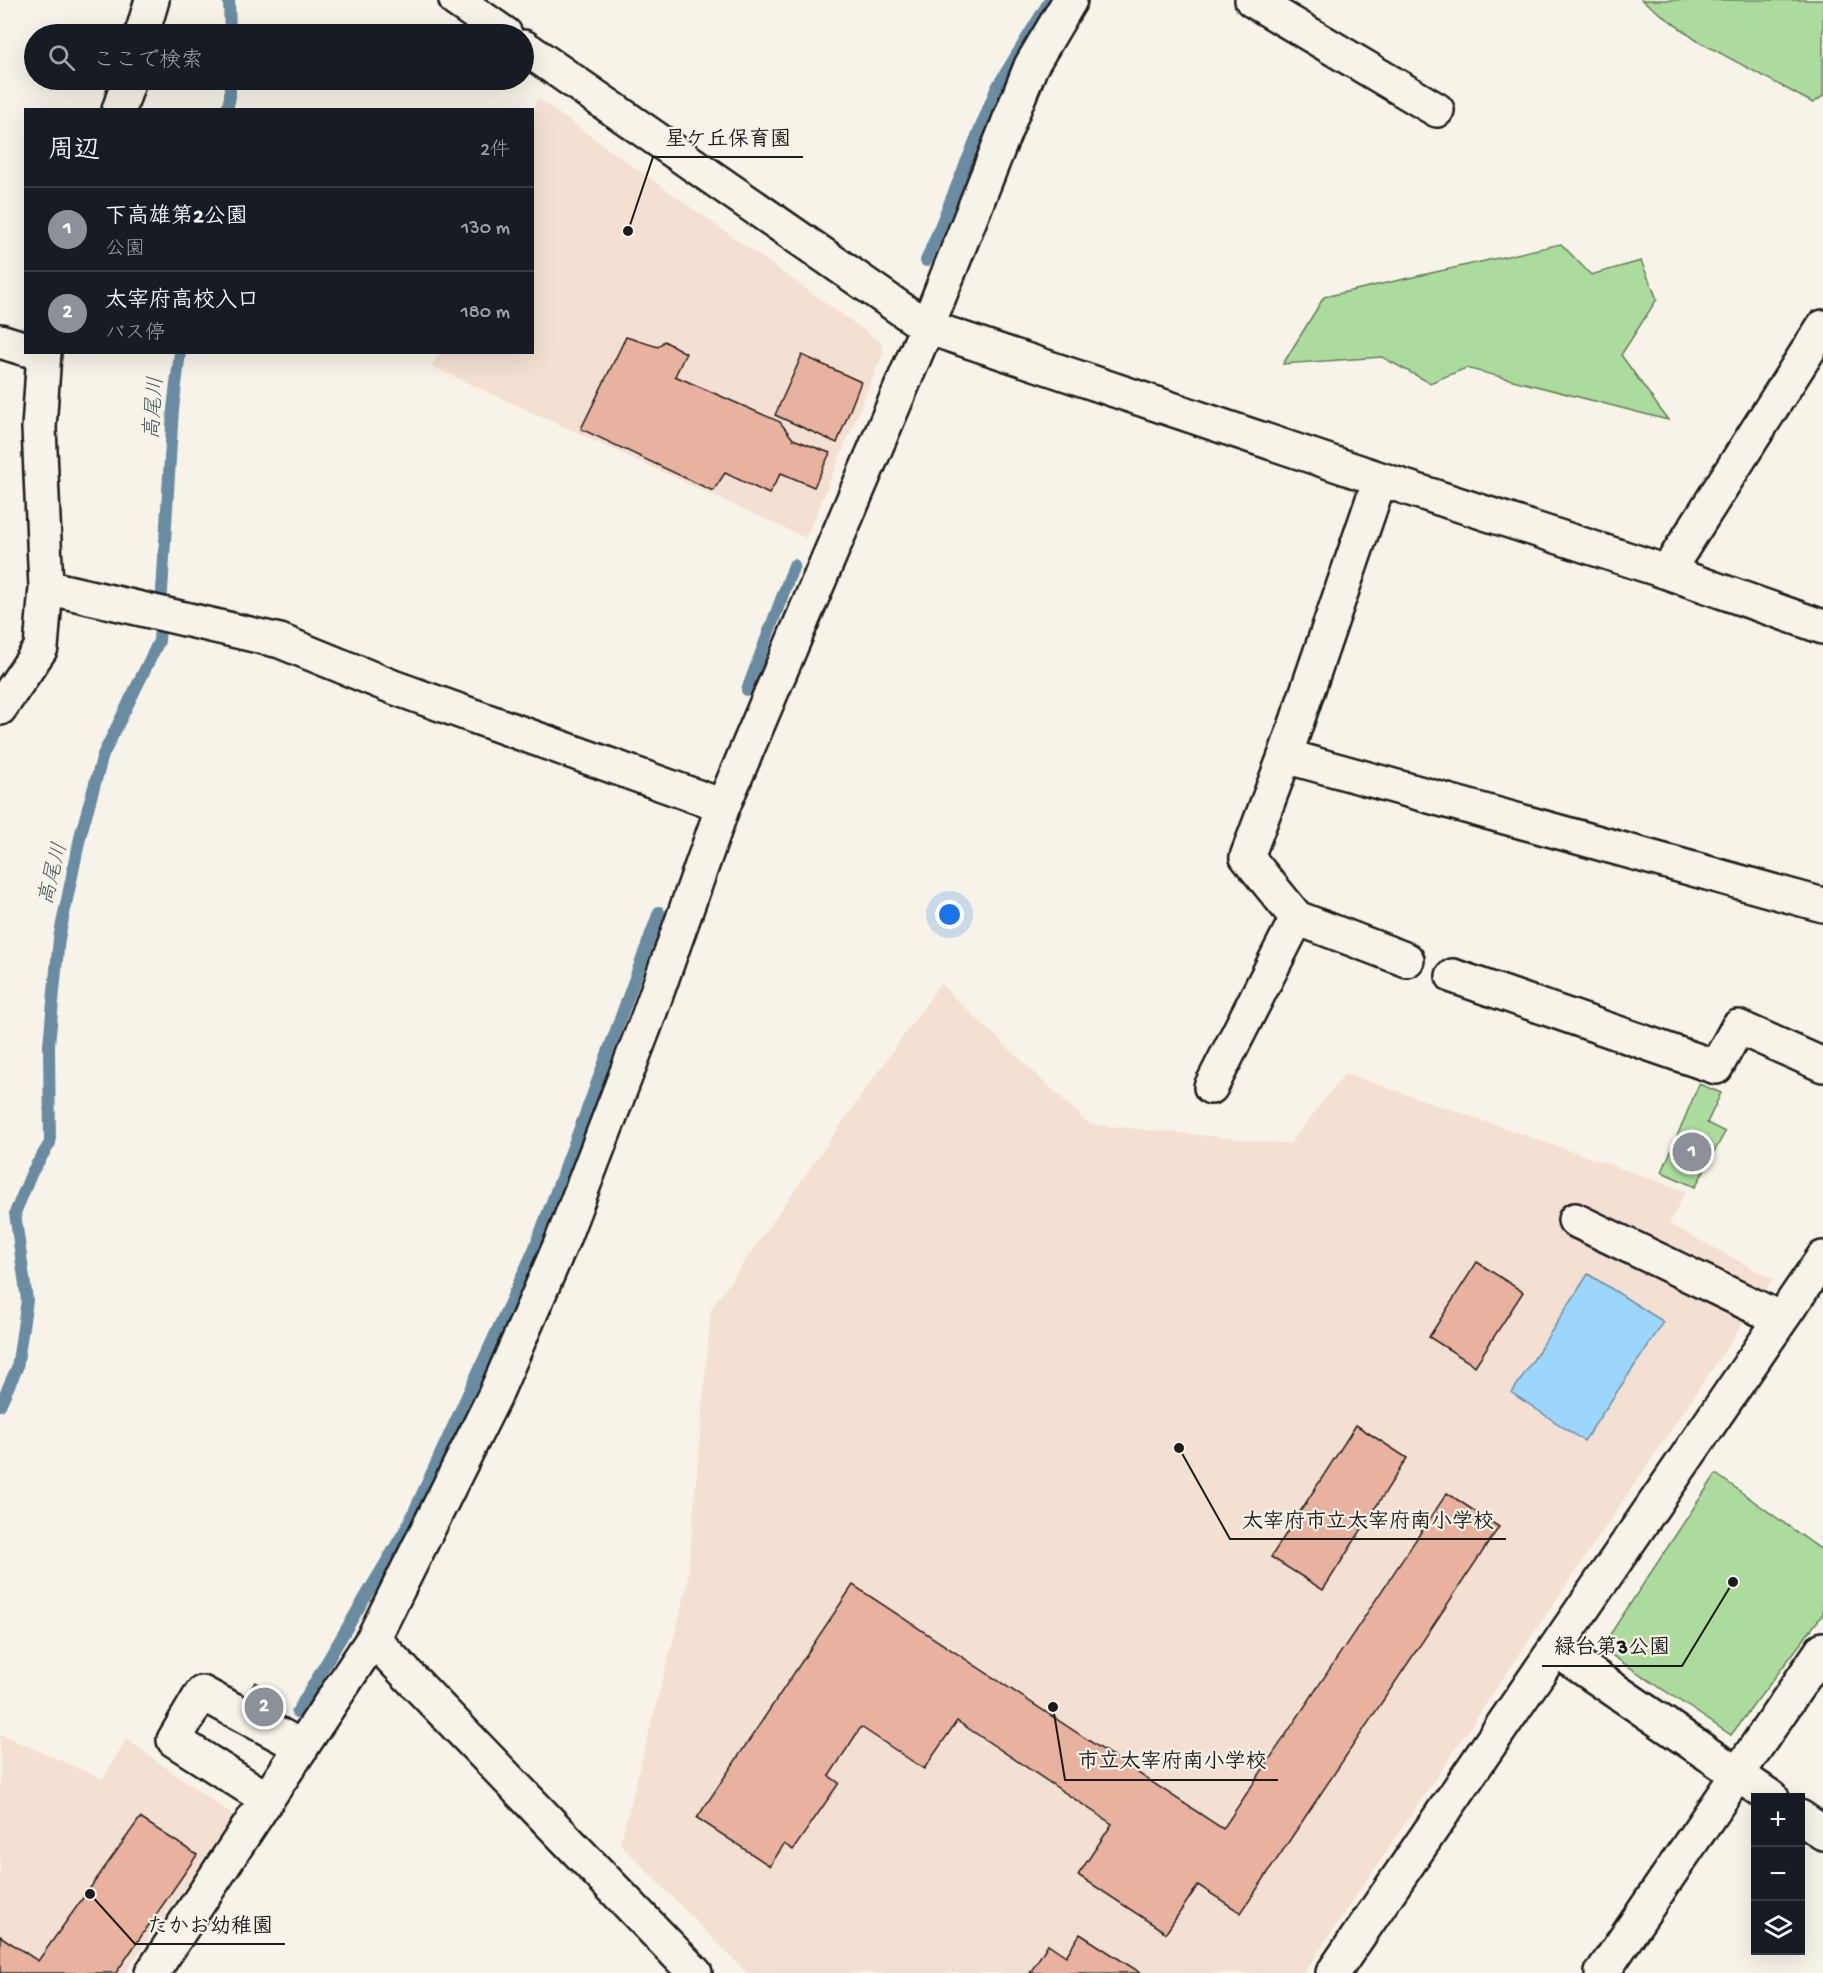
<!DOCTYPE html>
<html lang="ja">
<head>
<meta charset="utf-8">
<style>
  :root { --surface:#171b24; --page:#20242c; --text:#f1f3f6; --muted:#9ea1a6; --line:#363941; --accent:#8c9099 }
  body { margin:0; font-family:"Gochi Hand","Klee One",sans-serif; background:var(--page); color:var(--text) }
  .controls { position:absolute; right:18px; bottom:18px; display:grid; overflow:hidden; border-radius:0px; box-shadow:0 6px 24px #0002 }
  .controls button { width:54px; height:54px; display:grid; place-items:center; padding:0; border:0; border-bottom:2px solid var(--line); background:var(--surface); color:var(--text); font:30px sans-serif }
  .you { position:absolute; left:950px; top:915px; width:21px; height:21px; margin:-15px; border:4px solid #fff; border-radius:50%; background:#1a73e8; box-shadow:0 0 0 9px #1a73e833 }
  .badge { display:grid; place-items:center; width:39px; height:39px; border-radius:50%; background:var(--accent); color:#fff; font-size:20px; font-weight:700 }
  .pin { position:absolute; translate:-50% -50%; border:3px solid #fff; box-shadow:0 2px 6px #0006 }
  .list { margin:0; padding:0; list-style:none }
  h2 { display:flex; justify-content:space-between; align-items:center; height:78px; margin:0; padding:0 24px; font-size:26px }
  h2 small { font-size:20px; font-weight:400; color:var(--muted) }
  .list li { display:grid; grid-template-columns:39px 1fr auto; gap:18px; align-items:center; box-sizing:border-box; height:84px; padding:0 24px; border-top:2px solid var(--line) }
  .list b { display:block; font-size:22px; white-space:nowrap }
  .list p { margin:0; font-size:20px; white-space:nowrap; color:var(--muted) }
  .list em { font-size:20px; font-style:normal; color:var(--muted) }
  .icon { flex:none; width:33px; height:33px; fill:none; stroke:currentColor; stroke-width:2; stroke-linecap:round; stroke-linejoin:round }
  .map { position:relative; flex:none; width:1823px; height:1973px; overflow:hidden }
  .search { position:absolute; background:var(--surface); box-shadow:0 6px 24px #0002; left:24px; top:24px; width:510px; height:66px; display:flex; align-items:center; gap:15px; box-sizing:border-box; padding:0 21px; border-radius:33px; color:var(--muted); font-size:22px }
  .panel { position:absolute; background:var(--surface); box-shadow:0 6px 24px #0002; left:24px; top:108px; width:510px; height:246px; border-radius:0px }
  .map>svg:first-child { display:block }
</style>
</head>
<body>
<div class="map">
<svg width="1823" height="1973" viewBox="0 0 1823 1973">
  <rect width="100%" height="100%" fill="#f7f3e8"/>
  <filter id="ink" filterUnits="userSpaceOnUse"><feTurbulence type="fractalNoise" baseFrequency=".0167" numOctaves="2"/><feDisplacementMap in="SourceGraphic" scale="12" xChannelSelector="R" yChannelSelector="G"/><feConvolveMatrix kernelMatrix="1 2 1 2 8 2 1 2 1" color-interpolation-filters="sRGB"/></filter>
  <g filter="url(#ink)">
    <path fill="#f3e0d2" d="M537 98 882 343 883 353 806 538 431 366 440 353 532 352V119Z
      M940 984 1089 1124 1290 1144 1345 1073 1686 1191 1669 1224 1773 1279 1304 1973H747L620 1844 687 1587 711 1309Z
      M0 1734 103 1779 126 1739 234 1816 125 1973H0Z"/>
    <path fill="#abdc9d" stroke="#647c5c" stroke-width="1.5" d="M1642 0H1823V96L1813 103 1696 40Z
      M1561 244 1591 275 1641 261 1657 299 1621 355 1668 420 1466 368 1430 383 1382 357 1283 364 1324 297Z
      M1699 1084 1721 1093 1707 1123 1725 1132 1695 1187 1662 1172Z
      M1716 1474 1823 1551V1614L1731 1735 1601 1648Z"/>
    <path fill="#9cd6fc" stroke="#698ca2" stroke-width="1.5" d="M1588 1274 1664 1322 1584 1441 1512 1393Z"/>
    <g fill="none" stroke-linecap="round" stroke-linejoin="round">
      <path stroke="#698ca2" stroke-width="12" d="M229 0 230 34
        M227 110 230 97V80
        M926 261 997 87 1050 0
        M747 690 794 565
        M0 1405 17 1368 27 1300 15 1213 32 1172 50 1143 49 1045 59 938 81 833 103 755 159 641 173 409 180 352
        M297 1712 407 1527 533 1252 592 1096 659 912"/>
    </g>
    <path fill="#e9b29e" stroke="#1c1c1c" stroke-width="1.5" d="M626 337 658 347 664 341 686 353 675 376 780 422 793 439 830 453 814 487 781 473 769 494 725 473 713 491 581 429Z
      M802 355 861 382 837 443 775 415Z
      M1477 1262 1523 1292 1475 1366 1429 1337Z
      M1356 1425 1407 1458 1323 1590 1271 1557Z
      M1447 1493 1499 1527 1241 1913 1198 1885 1166 1933 1078 1875 1112 1824 957 1721 924 1769 861 1727 829 1776 839 1783 793 1850 784 1844 770 1866 697 1818 853 1585 1223 1829Z
      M255 1682 280 1695 274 1707 248 1695Z
      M140 1818 197 1855 116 1973H0V1936L38 1961Z
      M1080 1934 1141 1973H1030L1048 1944 1066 1956Z"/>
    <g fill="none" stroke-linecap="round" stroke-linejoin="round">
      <defs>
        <path id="minor" d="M456 0 505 34
          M1252 0 1437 110
          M142 34 152 0
          M524 47 927 327 1380 479 1667 572 1823 627
          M119 110 129 80
          M0 341 26 349
          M1380 479 1285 756 1247 857 1297 918 1407 960
          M1667 572 1823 327
          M46 587 280 641 393 687 723 806
          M0 708 41 648 46 587 39 428 44 352
          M1285 756 1823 905
          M1453 976 1716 1067 1738 1027 1823 1065
          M1211 1087 1297 918
          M1575 1220 1781 1319
          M373 1639 695 1973
          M1555 1649 1772 1798
          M267 1799 174 1740 202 1693 302 1747
          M1800 1817 1823 1833
          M152 1973 373 1639 495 1395 562 1241 647 1020 723 806 927 327 1031 66 1070 0
          M1333 1973 1823 1258
          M1602 1973 1823 1649"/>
      </defs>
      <use href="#minor" stroke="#1c1c1c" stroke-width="38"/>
      <use href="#minor" stroke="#f7f3e8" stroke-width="33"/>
    </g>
  </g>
  <g text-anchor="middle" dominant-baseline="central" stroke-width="4.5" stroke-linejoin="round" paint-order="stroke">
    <g font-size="21" font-style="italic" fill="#42545f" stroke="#f7f3e8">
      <text transform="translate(156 408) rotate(-86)">高尾川</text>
      <text transform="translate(55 874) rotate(-76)">高尾川</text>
    </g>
  </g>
  <path fill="none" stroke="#1c1c1c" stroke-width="2" d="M628 231L653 157H803M1179 1448L1230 1539H1506M1733 1582L1682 1666H1542M1053 1707L1065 1780H1278M90 1894L135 1944H285"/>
  <g fill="#1c1c1c" stroke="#f7f3e8" stroke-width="2">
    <circle cx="628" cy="231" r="6"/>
    <circle cx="1179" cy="1448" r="6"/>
    <circle cx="1733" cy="1582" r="6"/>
    <circle cx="1053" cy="1707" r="6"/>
    <circle cx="90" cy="1894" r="6"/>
  </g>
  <g font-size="21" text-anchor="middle" font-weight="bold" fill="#1c1c1c" stroke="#f7f3e8" stroke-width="4.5" stroke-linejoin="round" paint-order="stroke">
    <text x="728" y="145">星ケ丘保育園</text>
    <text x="1368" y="1527">太宰府市立太宰府南小学校</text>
    <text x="1612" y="1653">緑台第3公園</text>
    <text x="1172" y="1767">市立太宰府南小学校</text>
    <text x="210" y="1932">たかお幼稚園</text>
  </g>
</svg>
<div class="controls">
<button>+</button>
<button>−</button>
<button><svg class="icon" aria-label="layers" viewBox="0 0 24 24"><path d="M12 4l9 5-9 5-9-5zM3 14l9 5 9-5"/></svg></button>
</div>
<div class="you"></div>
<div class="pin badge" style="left:1692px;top:1152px">1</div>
<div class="pin badge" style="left:264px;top:1707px">2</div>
<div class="search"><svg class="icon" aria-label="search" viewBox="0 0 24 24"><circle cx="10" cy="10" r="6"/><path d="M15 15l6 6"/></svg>ここで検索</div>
<section class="panel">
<h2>周辺<small>2件</small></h2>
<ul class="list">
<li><span class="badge">1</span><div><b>下高雄第2公園</b><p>公園</p></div><em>130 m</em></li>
<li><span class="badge">2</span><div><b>太宰府高校入口</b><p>バス停</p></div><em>180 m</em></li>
</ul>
</section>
</div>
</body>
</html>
